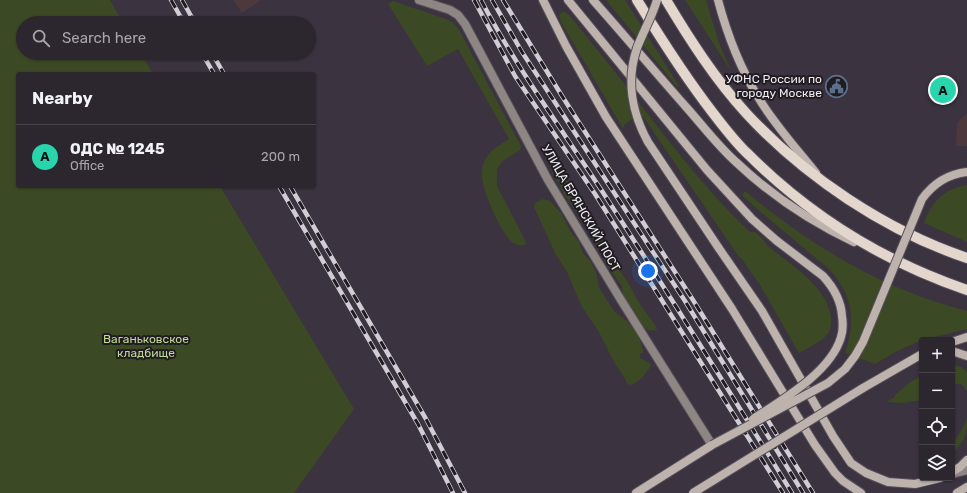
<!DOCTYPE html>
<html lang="en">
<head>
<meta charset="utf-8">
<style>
  :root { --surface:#2c262f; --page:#342e37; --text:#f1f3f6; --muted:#a6a5aa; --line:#48434b; --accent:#28d5ad }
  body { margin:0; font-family:Rubik,sans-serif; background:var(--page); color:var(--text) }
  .controls { position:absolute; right:12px; bottom:12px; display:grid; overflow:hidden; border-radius:4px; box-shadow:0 1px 3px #0004 }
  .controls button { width:36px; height:36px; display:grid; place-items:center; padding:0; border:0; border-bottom:1px solid var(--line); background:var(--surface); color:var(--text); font:20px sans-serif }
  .you { position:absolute; left:648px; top:271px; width:14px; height:14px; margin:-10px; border:3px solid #fff; border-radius:50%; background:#1a73e8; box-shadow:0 0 0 6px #1a73e833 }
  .badge { display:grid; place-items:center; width:26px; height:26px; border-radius:50%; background:var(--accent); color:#111; font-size:13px; font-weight:700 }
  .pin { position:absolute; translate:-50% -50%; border:2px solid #fff; box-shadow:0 1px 4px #0006 }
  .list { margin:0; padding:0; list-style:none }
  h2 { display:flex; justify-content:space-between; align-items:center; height:52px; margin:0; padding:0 16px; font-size:17px }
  h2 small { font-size:13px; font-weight:400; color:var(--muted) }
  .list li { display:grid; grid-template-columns:26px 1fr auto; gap:12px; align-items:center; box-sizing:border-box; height:64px; padding:0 16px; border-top:1px solid var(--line) }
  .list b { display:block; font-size:15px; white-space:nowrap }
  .list p { margin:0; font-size:13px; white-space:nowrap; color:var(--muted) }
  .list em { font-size:13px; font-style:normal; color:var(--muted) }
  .icon { flex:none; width:22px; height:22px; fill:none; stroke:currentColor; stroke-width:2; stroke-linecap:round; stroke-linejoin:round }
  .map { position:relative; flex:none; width:967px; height:493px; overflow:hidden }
  .search { position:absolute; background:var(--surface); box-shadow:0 1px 3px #0004; left:16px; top:16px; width:300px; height:44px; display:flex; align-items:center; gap:10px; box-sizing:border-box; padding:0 14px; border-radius:22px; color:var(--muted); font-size:15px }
  .panel { position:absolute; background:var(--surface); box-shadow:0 1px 3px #0004; left:16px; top:72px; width:300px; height:116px; border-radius:4px }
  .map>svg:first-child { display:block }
</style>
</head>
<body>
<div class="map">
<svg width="967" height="493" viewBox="0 0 967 493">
  <rect width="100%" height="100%" fill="#3b333f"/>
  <path fill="#4c383d" d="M233 0H261L242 13Z
    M967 113V146H956L957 123Z"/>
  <path fill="#3c4925" d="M0 0H110L123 23H23V53H141L153 74H18V186H220L354 409 294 493H0Z
    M606 0H625L679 86 678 88Z
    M685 0H706L719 43 731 71Z
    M393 1 446 19 452 22 458 28 521 146 520 150 503 161 497 169V186L526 242 525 245C522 246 516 245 513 243 501 234 479 185 482 170 484 153 497 147 509 139L458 49 427 66 388 4Z
    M562 12H565L569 15C583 32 597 49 611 67 656 123 697 182 750 232H755L762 238 767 245C789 264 827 286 831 317 831 322 831 328 829 332 825 340 806 349 799 353L760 285 742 259 739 257 644 118 638 115 625 124 623 129 560 20 559 15Z
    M552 160 557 162 584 210 592 226 604 242 615 264 627 281 641 306 656 326 657 330C653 331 648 331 645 328 636 321 621 297 622 286L606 264 588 228 563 193C562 186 552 175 550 164Z
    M967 185V242L924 223C932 202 943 189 967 185Z
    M745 191C795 232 848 268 909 292 928 300 947 305 967 311V329L922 340 897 351 875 364 845 353C857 319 852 292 826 266 819 260 811 255 805 249 784 231 762 214 742 195Z
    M543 199 550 201 561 213 571 232 579 242 583 253 591 262 596 272 599 287 608 302 615 312 627 321 637 333 643 349V352L640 354V358L650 363 651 366C645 374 640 382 630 385L627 383 623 375 615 364 599 332 582 307 567 272 556 255 534 207 535 203Z
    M952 364 961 367 967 372V391L961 384H952Z
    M922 376V400L903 403 886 402 895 397V395L909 383Z
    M967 418C967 436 965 441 952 453V445L961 431Z"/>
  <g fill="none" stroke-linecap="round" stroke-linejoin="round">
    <defs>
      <path id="minor" d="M419 0 450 10 458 15 465 24 548 180 621 300 712 445
        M952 474 967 470"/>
      <path id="secondary" d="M543 0 566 46 606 117 732 309 815 445 835 473 843 481 861 493
        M568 0 707 170 752 219 777 241
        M593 0C625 36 655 72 687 108 703 126 718 146 736 162 771 195 811 222 854 242
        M718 0C727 34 739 66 758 97 774 124 796 148 816 173
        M718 247 762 311 833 436 851 463 866 473 888 482 915 484 940 478
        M952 342 967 337
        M952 351 967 356
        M863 388 922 354
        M952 472 960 467 967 460
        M636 493 712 445
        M957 493 967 487"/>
      <path id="primary" d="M637 0C661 39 685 77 713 113 724 127 735 142 748 154 810 216 885 262 967 290
        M666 0C690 40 715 79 746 113 804 176 886 231 967 258"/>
    </defs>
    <use href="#minor" stroke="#58505c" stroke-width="10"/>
    <use href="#secondary" stroke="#58505c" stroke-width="10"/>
    <use href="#primary" stroke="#58505c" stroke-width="12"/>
    <use href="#minor" stroke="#8d8682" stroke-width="8"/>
    <use href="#secondary" stroke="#bdb3ac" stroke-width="8"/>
    <use href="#primary" stroke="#e3d6cd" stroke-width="10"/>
    <defs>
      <path id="rail" d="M171 0 184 23
        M182 0 195 23
        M474 0 515 76 595 194 783 493
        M481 0C516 67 561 128 602 191 667 291 730 392 792 493
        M492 0 522 52 685 301 803 493
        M503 0 562 96 693 300 813 493
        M202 53 214 74
        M212 53 224 74
        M279 186 418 424 453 493
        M290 186 426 419 465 493"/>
    </defs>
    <use href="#rail" stroke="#d1cdd5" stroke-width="4.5"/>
    <use href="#rail" stroke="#201c22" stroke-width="3" stroke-dasharray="9" stroke-linecap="butt"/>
    <defs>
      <path id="secondary-bridge" d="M657 0C652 17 643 32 637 48 626 80 632 113 648 142L718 247
        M753 419C782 400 831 372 841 337 843 331 843 323 842 316 841 300 834 288 823 276L777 241
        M712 445 828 383 845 369 855 356 863 342 922 199C933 184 948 174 967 172
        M693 493 863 388"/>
    </defs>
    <use href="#secondary-bridge" stroke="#58505c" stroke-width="10" stroke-linecap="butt"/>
    <use href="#secondary-bridge" stroke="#bdb3ac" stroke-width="8"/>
  </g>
  <defs>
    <symbol id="civic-ring" viewBox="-11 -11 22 22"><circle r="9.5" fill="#201c22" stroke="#5c6f8a" stroke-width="1.5"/><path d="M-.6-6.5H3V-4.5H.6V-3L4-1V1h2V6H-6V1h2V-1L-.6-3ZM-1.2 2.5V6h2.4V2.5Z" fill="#5c6f8a"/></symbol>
  </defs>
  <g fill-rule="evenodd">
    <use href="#civic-ring" x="824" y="74" width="25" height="25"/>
  </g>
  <g text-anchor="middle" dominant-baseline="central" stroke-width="4" stroke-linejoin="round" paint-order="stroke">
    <g font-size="12" fill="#efebf2" stroke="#201c22" text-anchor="end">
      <text x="822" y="79">УФНС России по<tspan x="822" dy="14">городу Москве</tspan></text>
    </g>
    <g font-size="12" fill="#efebf2" stroke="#201c22">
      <text transform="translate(581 208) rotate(60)">УЛИЦА БРЯНСКИЙ ПОСТ</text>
    </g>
    <g font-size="12" fill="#c0da95" stroke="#201c22">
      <text x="146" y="339">Ваганьковское<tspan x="146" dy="14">кладбище</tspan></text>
    </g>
  </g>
</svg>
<div class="controls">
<button>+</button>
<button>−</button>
<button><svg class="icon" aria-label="locate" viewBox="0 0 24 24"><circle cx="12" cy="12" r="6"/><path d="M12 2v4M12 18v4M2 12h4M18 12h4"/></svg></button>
<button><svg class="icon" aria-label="layers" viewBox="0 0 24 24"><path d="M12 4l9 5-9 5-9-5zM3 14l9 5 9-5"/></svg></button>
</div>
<div class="you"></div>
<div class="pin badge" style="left:943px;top:90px">A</div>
<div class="search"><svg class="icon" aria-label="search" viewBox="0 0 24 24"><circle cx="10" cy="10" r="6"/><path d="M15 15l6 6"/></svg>Search here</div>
<section class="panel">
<h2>Nearby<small></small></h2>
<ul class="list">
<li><span class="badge">A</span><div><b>ОДС № 1245</b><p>Office</p></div><em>200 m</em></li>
</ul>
</section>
</div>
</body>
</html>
